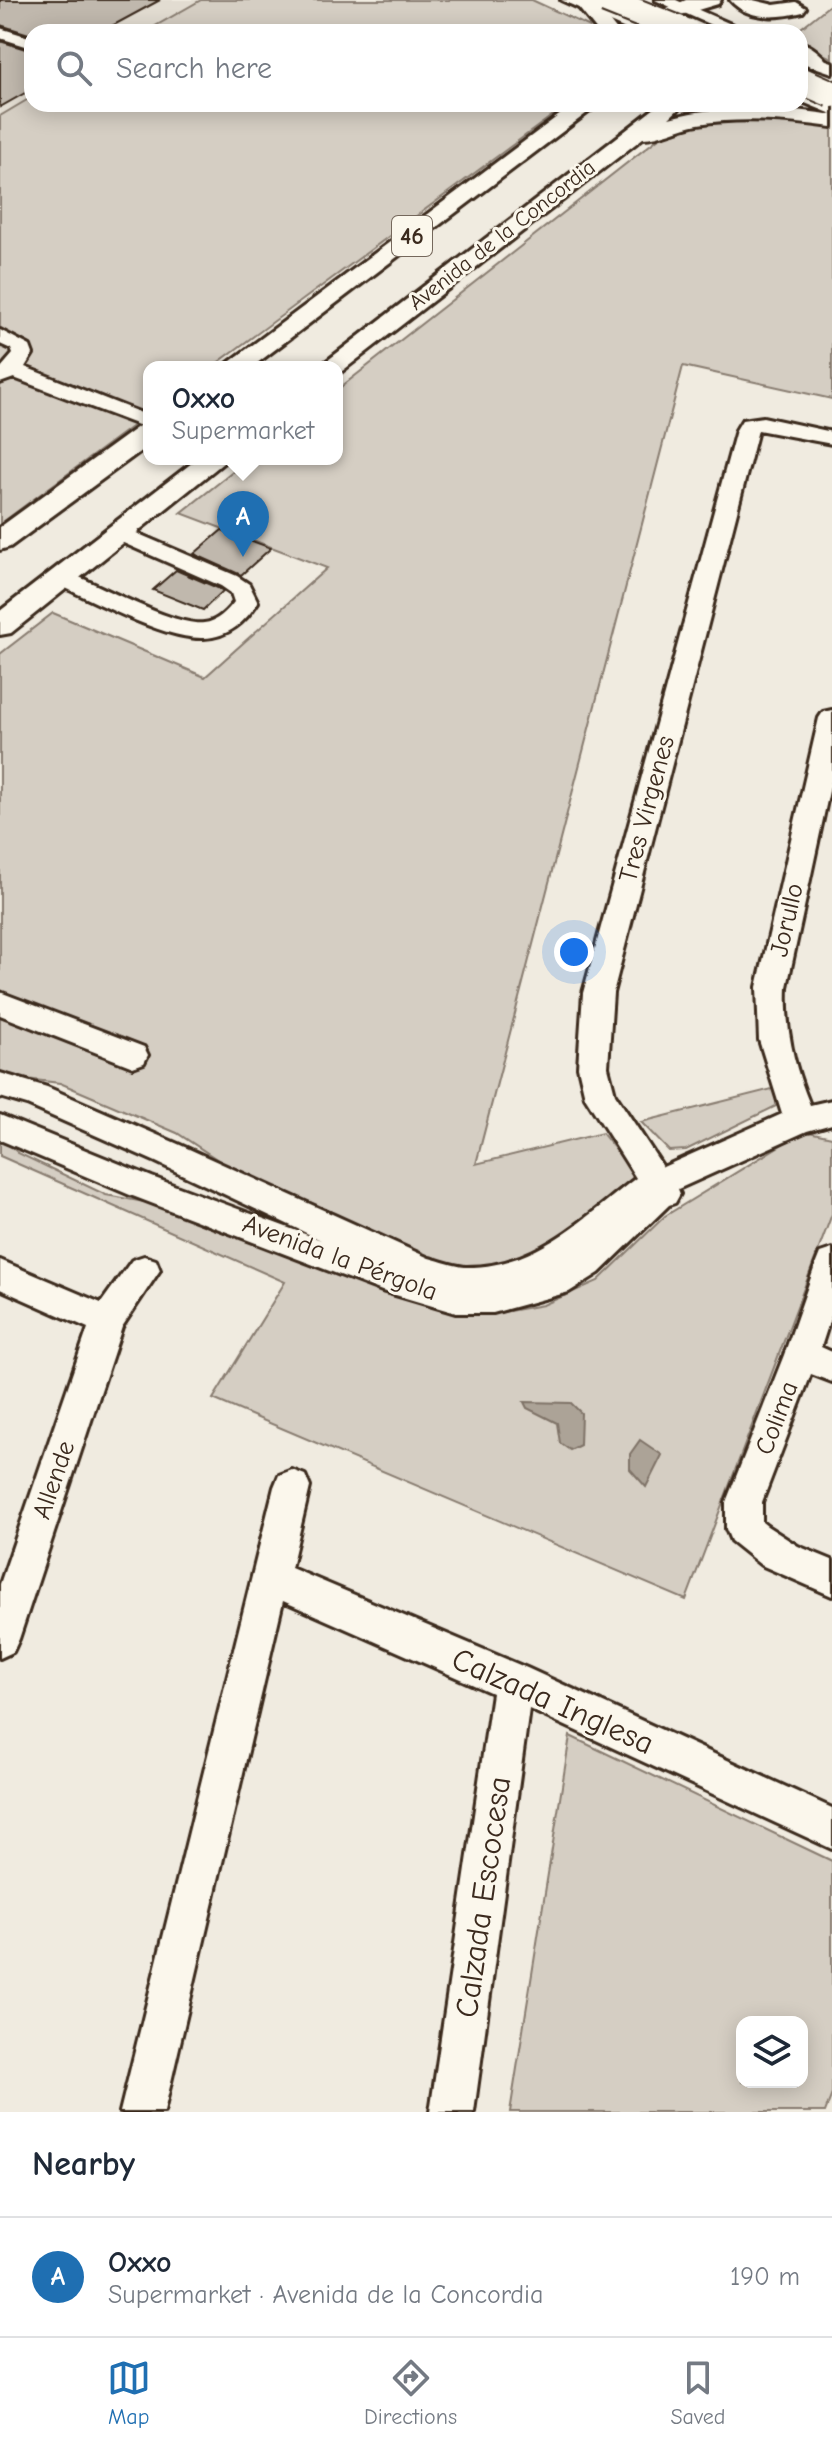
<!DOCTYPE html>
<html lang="en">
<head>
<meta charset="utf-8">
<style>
  :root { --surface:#fff; --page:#f2f2f3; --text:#1f2937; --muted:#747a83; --line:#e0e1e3; --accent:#1f6fb2 }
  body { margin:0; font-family:"Comic Neue",sans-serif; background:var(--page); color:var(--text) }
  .controls { position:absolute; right:24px; bottom:24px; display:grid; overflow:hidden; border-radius:16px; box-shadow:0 4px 20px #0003 }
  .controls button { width:72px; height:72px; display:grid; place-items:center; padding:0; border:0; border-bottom:2px solid var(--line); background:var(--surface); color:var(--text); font:40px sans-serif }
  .you { position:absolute; left:574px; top:952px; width:28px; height:28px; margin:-20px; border:6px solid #fff; border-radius:50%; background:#1a73e8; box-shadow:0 0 0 12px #1a73e833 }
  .badge { display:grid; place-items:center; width:52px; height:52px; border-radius:50%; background:var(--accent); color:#fff; font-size:26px; font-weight:700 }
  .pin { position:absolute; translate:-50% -66px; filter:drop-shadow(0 2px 4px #0008) }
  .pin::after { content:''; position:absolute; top:42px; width:28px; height:24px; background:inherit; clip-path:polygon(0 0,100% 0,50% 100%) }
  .popup { position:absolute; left:143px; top:361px; width:200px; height:104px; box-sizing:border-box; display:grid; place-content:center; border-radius:16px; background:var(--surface); filter:drop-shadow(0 2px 6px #0005); font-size:26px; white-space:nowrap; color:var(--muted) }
  .popup b { font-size:30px; color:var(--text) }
  .popup::after { content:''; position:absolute; left:50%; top:100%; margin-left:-16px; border:16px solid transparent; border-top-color:var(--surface) }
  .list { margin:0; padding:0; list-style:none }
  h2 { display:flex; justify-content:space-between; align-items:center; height:104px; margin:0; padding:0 32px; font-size:34px }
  h2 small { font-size:26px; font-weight:400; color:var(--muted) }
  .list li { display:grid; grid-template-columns:52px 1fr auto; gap:24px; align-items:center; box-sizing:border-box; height:120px; padding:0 32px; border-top:2px solid var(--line) }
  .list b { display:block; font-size:30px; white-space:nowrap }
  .list p { margin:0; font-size:26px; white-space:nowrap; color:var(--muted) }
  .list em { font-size:26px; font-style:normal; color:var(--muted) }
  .icon { flex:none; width:44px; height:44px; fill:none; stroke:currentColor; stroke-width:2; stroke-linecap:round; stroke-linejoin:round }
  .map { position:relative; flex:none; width:832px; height:2112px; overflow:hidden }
  .search { position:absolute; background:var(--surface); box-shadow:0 4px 20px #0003; left:24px; right:24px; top:24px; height:88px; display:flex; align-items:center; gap:20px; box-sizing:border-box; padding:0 28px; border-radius:24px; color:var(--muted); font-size:30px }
  .sheet { height:224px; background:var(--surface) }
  nav { display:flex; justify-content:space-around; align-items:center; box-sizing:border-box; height:112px; border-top:2px solid var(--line); background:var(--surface); font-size:22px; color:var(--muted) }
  nav a { display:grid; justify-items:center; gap:4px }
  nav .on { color:var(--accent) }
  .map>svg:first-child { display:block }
</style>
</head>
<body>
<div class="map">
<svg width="832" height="2112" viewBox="0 0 832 2112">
  <rect width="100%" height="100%" fill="#f0ebe0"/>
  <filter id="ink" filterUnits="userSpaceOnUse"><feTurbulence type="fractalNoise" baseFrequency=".0125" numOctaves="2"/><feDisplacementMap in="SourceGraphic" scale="16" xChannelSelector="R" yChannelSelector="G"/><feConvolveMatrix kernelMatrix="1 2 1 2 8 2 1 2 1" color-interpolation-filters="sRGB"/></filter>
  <g filter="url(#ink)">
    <path fill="#e2dcd1" d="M0 0H201L145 32H32V97L0 116Z"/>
    <path fill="#d5cec3" stroke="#887c70" stroke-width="2" fill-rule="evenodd" d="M201 0H532L601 32H145Z
      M832 3V58L800 45V32H796Z
      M32 97V104H568L212 367H149V414L0 524V116Z
      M724 118 803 121 832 128V399L683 366 476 1164 602 1133 634 1173 629 1186 544 1255 470 1270 437 1263 250 1181 177 1133 60 1083 0 1076V654L53 613 205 677 327 568 181 513 249 459H337V390L664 134Z
      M780 1087 776 1106 686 1150 669 1151 641 1122Z
      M804 1131 832 1137V1214L686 1600 213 1399 285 1282 0 1156V1136L18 1153 106 1195 210 1214 448 1310 492 1314 543 1305 598 1281 665 1216Z
      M570 1736 832 1861V2094L825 2112H510ZM742 2022H802V2082H742Z"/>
    <path fill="#aca397" stroke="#7f7367" stroke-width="2" d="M524 1402 571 1403 581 1413 580 1445 570 1450 560 1443 557 1423 527 1408Z
      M640 1440 662 1455 646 1487 630 1469V1454Z"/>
    <path fill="#c0b8ad" stroke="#3b2a1e" stroke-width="2" d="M0 0H160L101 32H32V35L0 25Z
      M0 41 32 51V89L0 107Z
      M222 530 271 548 241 575 194 554Z
      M176 570 220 589 223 591 203 610 153 590Z"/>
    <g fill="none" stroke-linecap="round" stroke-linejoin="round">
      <defs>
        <path id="minor" d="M561 0H582L654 32H632Z
          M655 0H676L749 32H727Z
          M0 28 32 38V48L0 38Z
          M800 51 832 62V73L800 62Z
          M800 90 832 103V114L800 101Z
          M0 330 30 346 33 354 25 367 149 416V429L14 378 0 383V369L13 354 11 349 0 344Z
          M763 417 832 432V444L758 430 613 993 608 1067 615 1094 663 1167 782 1114 759 1040 757 987 819 718 823 712 832 710V777L787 987C785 1030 794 1066 810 1105L832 1100V1124L807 1131 678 1189 680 1194 675 1203 669 1205 599 1273 569 1292 493 1313H456L382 1291 130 1195 0 1140V1115L152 1177 321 1240 156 1162 27 1105 0 1097V1073L47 1087 178 1144 429 1258C441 1261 454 1266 465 1267 536 1268 583 1218 636 1178L585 1097 578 1067 583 993 736 430 742 420Z
          M120 526 237 576 249 584 258 602C245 622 229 637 204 638 164 640 92 599 54 583L50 578 54 573H70C100 585 176 627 204 623 217 622 227 611 234 602L231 593 221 586 112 538 109 533 112 528Z
          M0 992 144 1047 148 1055 144 1063 133 1067 0 1015Z
          M832 1249V1313L821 1347 832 1352V1382L811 1374 762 1502V1522L767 1526 798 1546 832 1560V1596L761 1565 731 1541 726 1529V1502L784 1355 816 1263 820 1253Z
          M144 1256 156 1260 160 1270 122 1327 19 1639 13 1652 0 1658V1584L88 1328 0 1289V1260L101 1303 132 1260Z
          M292 1470 305 1475 310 1487 291 1568 527 1668 832 1808V1849L529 1709 474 2112H430L492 1693 283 1601 164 2112H120L274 1487 279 1475Z"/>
        <path id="major" d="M686 0H721L718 4 674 17 658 32H638L653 14Z
          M730 0H753L774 5 796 2 806 8 803 12C779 18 748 21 730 0Z
          M588 1 595 3 618 32H598L578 7Z
          M800 42C811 45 822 54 828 63L825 67H811L800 58Z
          M574 104H599L252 367H223Z
          M660 104H684L669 118C724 104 776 106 832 115V127C787 121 743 117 698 124 680 127 661 138 643 138L341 372 337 374V367H319Z
          M149 424V445L10 547 0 550V527L139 426Z
          M197 459H228L11 633 0 635V611Z"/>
      </defs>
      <use href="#minor" stroke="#3b2a1e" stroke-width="6"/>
      <use href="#major" stroke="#3b2a1e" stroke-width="6"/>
      <use href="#minor" fill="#fbf7ec" fill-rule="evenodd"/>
      <use href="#major" fill="#fbf7ec" fill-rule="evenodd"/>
      <defs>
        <path id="highway-bridge" d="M606 0 686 32
          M800 80 832 94"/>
      </defs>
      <use href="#highway-bridge" stroke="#3b2a1e" stroke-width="30" stroke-linecap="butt"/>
      <use href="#highway-bridge" stroke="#fbf7ec" stroke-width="26"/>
    </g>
  </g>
  <g text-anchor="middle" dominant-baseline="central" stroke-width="6" stroke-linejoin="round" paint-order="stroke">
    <g font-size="22" fill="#3b2a1e" stroke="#fbf7ec">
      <text transform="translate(502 235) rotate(-38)">Avenida de la Concordia</text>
    </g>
    <rect fill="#fbf7ec" stroke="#75685c" stroke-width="2" x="392" y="216" width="40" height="40" rx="6"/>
    <g font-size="24" font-weight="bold" fill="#3b2a1e">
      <text x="412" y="236">46</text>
    </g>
    <g font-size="26" fill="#3b2a1e" stroke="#fbf7ec">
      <text transform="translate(647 809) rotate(-75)">Tres Virgenes</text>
      <text transform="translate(787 920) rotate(-77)">Jorullo</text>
      <text transform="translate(340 1258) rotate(20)">Avenida la Pérgola</text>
      <text transform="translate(777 1418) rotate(-69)">Colima</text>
      <text transform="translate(54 1480) rotate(-71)">Allende</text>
    </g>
    <g font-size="32" fill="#3b2a1e" stroke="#fbf7ec">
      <text transform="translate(553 1701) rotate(24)">Calzada Inglesa</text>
      <text transform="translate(483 1897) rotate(-82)">Calzada Escocesa</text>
    </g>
  </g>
</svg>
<div class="controls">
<button><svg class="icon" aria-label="layers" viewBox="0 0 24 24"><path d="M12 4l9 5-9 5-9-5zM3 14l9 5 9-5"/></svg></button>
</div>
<div class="you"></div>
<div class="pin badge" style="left:243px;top:557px">A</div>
<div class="popup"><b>Oxxo</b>Supermarket</div>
<div class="search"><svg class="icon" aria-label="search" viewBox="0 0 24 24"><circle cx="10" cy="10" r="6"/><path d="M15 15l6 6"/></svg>Search here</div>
</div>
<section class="sheet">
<h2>Nearby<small></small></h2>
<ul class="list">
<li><span class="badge">A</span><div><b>Oxxo</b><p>Supermarket · Avenida de la Concordia</p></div><em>190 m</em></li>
</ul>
</section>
<nav>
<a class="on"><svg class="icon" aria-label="map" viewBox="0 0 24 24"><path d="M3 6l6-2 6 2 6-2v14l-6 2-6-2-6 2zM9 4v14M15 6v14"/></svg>Map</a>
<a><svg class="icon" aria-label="directions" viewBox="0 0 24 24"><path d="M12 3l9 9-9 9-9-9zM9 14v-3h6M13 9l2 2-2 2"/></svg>Directions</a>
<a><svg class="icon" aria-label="saved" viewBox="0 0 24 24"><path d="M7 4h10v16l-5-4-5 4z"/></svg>Saved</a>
</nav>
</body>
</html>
